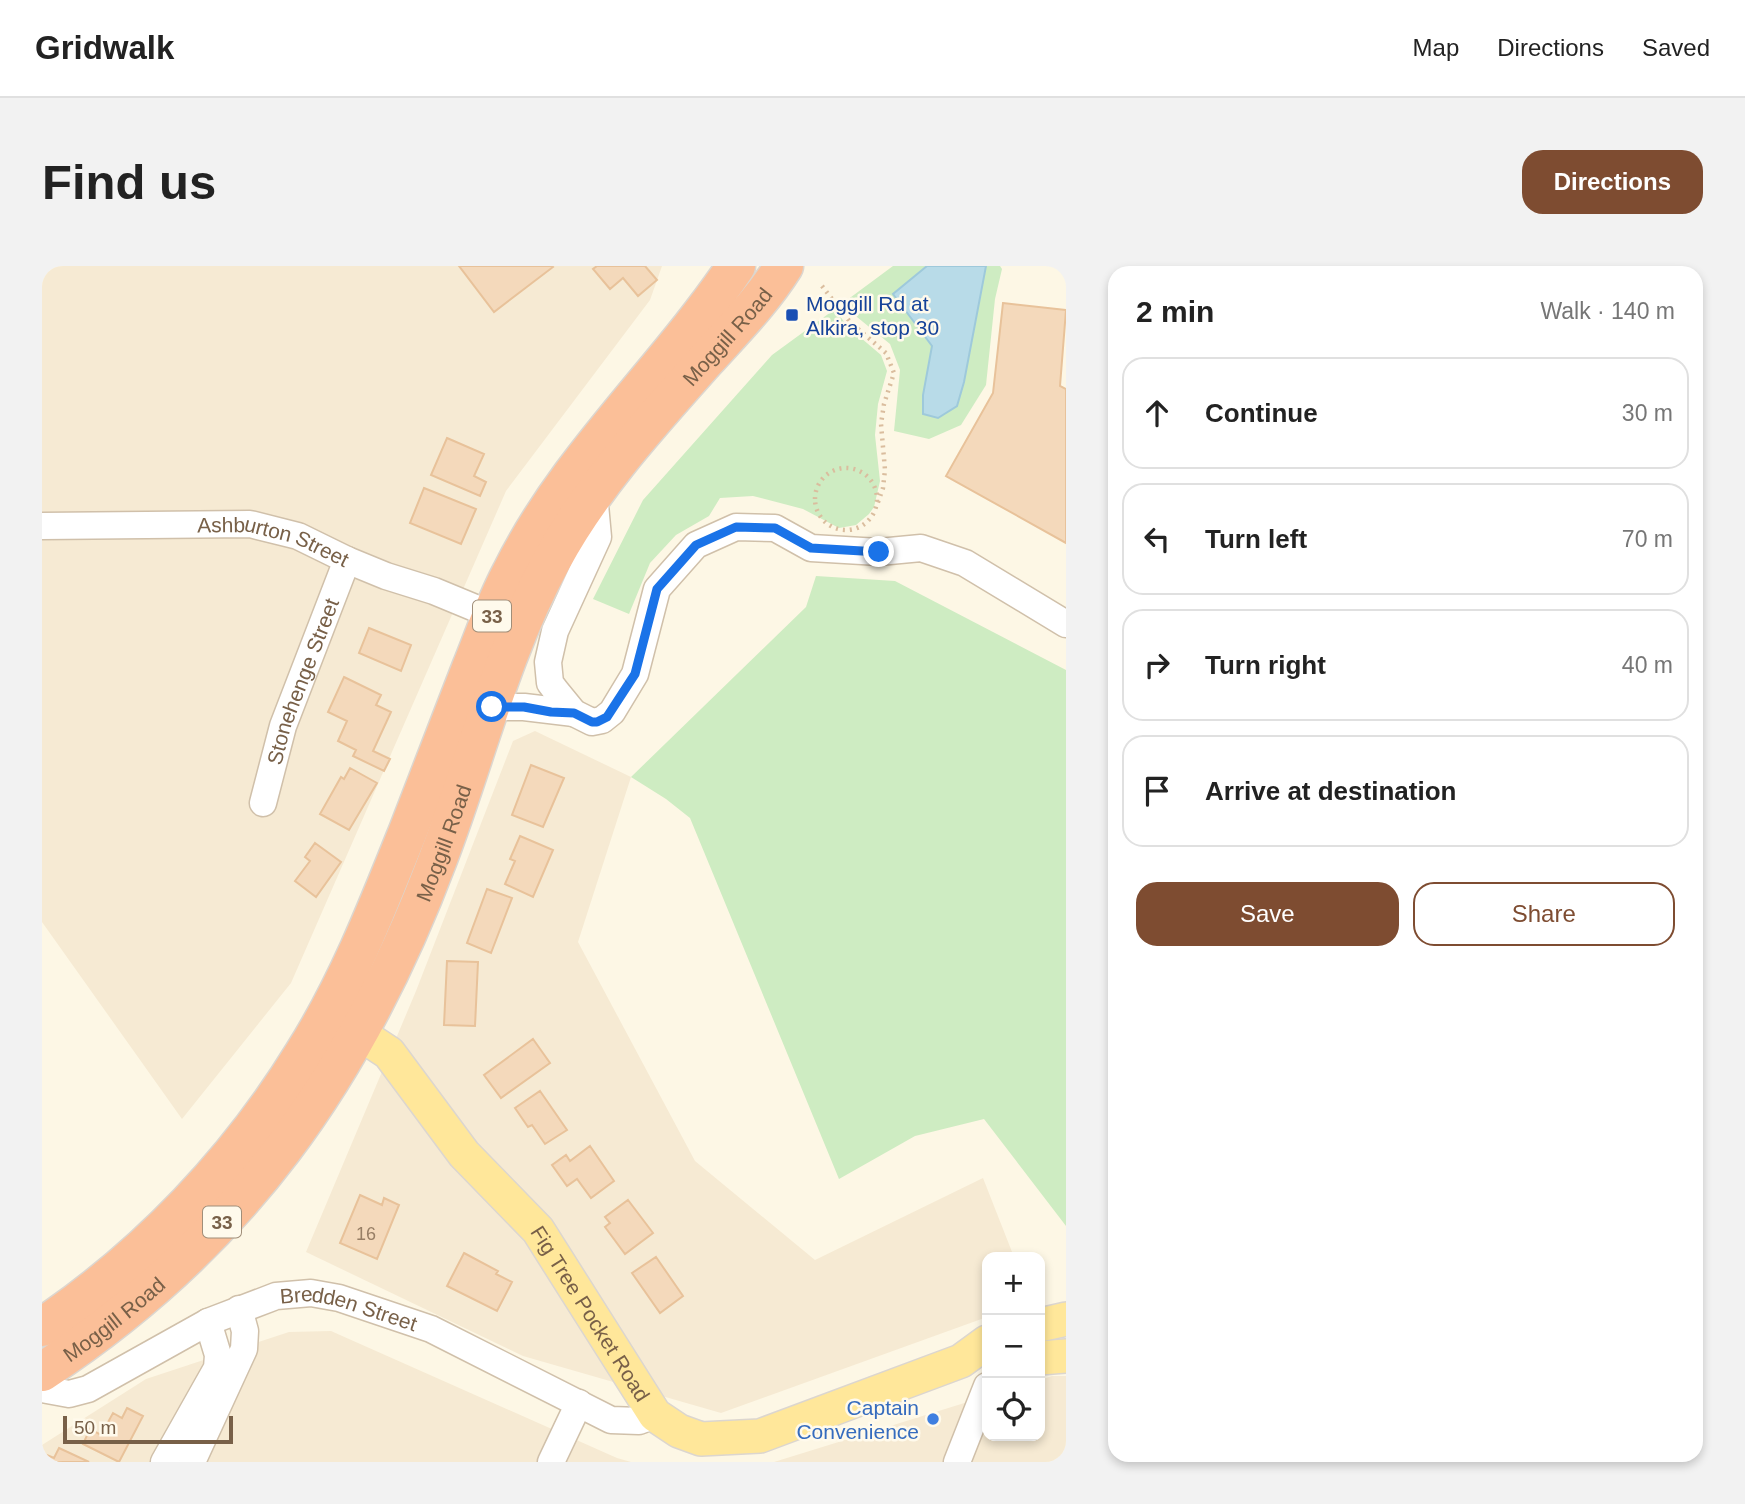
<!DOCTYPE html>
<html lang="en">
<head>
<meta charset="utf-8">
<style>
  :root { --surface:#fff; --page:#f2f2f2; --text:#222; --muted:#767676; --line:#e0e0e0; --accent:#7e4c31 }
  body { margin:0; font-family:Helvetica,sans-serif; background:var(--page); color:var(--text) }
  .controls { position:absolute; right:21px; bottom:21px; display:grid; overflow:hidden; border-radius:14px; box-shadow:0 4px 10px #0003 }
  .controls button { width:63px; height:63px; display:grid; place-items:center; padding:0; border:0; border-bottom:2px solid var(--line); background:var(--surface); color:var(--text); font:35px sans-serif }
  .scale { position:absolute; left:21px; bottom:18px; width:170px; box-sizing:border-box; padding-left:7px; border:4px solid #786048; border-top:0; font-size:19px; line-height:24px; white-space:nowrap; color:#786048; -webkit-text-stroke:5px #fffaec; paint-order:stroke }
  .stop { position:absolute; width:21px; height:21px; margin:-16px; border:5px solid #1a73e8; border-radius:50%; background:#fff }
  .stop.end { background:#1a73e8; border-color:#fff; box-shadow:0 2px 7px #0008 }
  .list { margin:0; padding:0; list-style:none }
  h2 { display:flex; justify-content:space-between; align-items:center; height:91px; margin:0; padding:0 28px; font-size:30px }
  h2 small { font-size:23px; font-weight:400; color:var(--muted) }
  .list li { display:grid; grid-template-columns:46px 1fr auto; gap:21px; align-items:center; box-sizing:border-box; height:112px; margin:0 14px 14px; padding:0 14px; border:2px solid var(--line); border-radius:21px }
  .list b { display:block; font-size:26px; white-space:nowrap }
  .list em { font-size:23px; font-style:normal; color:var(--muted) }
  .actions { display:flex; gap:14px; padding:21px 28px }
  .actions a { flex:1; padding:16px 0; border:2px solid var(--accent); border-radius:21px; text-align:center; font-size:24px; color:var(--accent) }
  .actions .main { background:var(--accent); color:#fff }
  .icon { flex:none; width:38px; height:38px; fill:none; stroke:currentColor; stroke-width:2; stroke-linecap:round; stroke-linejoin:round }
  .map { position:relative; flex:none; width:1024px; height:1196px; overflow:hidden; border-radius:21px }
  header { display:flex; align-items:center; gap:42px; box-sizing:border-box; height:98px; padding:0 35px; background:var(--surface); border-bottom:2px solid var(--line) }
  header strong { font-size:33px }
  nav { display:flex; gap:38px; margin-inline-start:auto; font-size:24px }
  .intro { display:flex; align-items:center; justify-content:space-between; box-sizing:border-box; height:168px; padding:0 42px }
  h1 { margin:0; font-size:49px }
  .button { padding:18px 32px; border-radius:21px; background:var(--accent); color:#fff; font-size:24px; font-weight:700 }
  main { display:flex; gap:42px; padding:0 42px }
  aside { flex:1; background:var(--surface); border-radius:21px; box-shadow:0 4px 10px #0003 }
  .map>svg:first-child { display:block }
</style>
</head>
<body>
<header>
<strong>Gridwalk</strong>
<nav><a>Map</a><a>Directions</a><a>Saved</a></nav>
</header>
<div class="intro"><h1>Find us</h1><a class="button">Directions</a></div>
<main>
<div class="map">
<svg width="1024" height="1196" viewBox="0 0 1024 1196">
  <rect width="100%" height="100%" fill="#fdf7e5"/>
  <path fill="#f6ead3" d="M0 0H620L608 34 464 225 249 717 140 853 0 656Z
    M493 465 589 511 536 676 653 895 773 994 941 912 972 991H945V1051L679 1147 481 1090 264 986 374 725 471 475Z
    M289 1065 575 1192 589 1196H0V1179L104 1113 247 1066Z
    M1010 1110H1024V1196H732L945 1130V1170H998V1114Z"/>
  <path fill="#ceecc2" d="M851 0H958L960 3 953 33 944 119 919 159 887 173 852 165 858 104 848 78 815 51 801 37Z
    M793 43 805 60 839 89 845 105 836 138 833 169 838 215 832 241 827 248 814 259 797 262 761 243 711 230 678 232 667 250 634 269 608 297 587 348 551 333 601 234 730 89Z
    M774 310 853 315 1024 404V960L942 853 873 870 797 913 648 552 624 533 589 511 764 341Z"/>
  <path fill="#b8dbe8" stroke="#9ec9db" stroke-width="2" d="M885 0H944L922 116 915 140 896 152 881 148V129L890 80 851 28Z"/>
  <path fill="#f4d9bb" stroke="#e8c29a" stroke-width="2" d="M417 0H510L511 1 452 46Z
    M555 0H603L615 14 596 30 581 12 568 23 551 3Z
    M961 37 1024 44 1018 120 1024 123V277L904 210 951 127Z
    M405 172 442 188 432 210 444 216 438 230 389 209Z
    M382 222 434 243 419 278 368 257Z
    M327 362 369 379 359 405 317 387Z
    M302 411 339 429 334 439 349 446 331 485 348 493 342 505 311 490 314 484 296 475 305 455 286 446Z
    M489 499 522 512 501 561 470 549Z
    M308 502 335 517 307 564 278 548 299 511 302 513Z
    M478 570 511 584 491 631 463 618 473 595 468 593Z
    M273 577 299 596 274 631 253 615 268 595 263 591Z
    M445 623 470 632 449 687 425 677Z
    M405 695 436 696 433 760 402 759Z
    M491 773 508 797 459 832 442 809Z
    M498 825 525 864 503 878 490 859 486 861 473 842Z
    M548 880 572 915 549 932 535 913 525 920 510 899 524 889 528 895Z
    M318 929 340 939 342 932 357 939 335 993 298 977Z
    M586 934 611 967 583 988 563 961 568 957 563 951Z
    M422 987 456 1005 454 1008 470 1016 455 1045 405 1020Z
    M614 991 641 1030 618 1047 590 1007Z
    M85 1142 101 1150 77 1196 41 1178 48 1163 59 1169 71 1147 80 1152Z
    M17 1182 47 1196H2L5 1189 12 1192Z"/>
  <g fill="none" stroke-linecap="round" stroke-linejoin="round">
    <defs>
      <g id="minor">
        <path d="M552 228 556 271 513 365 506 396 508 417 514 425 532 447 550 456 560 454 570 446 593 408 615 323 654 279 694 261 733 262 769 282 837 286 879 282 923 297 1024 358"/>
        <path id="s1" d="M0 260 208 258 256 270 305 294 344 310 392 325 450 349"/>
        <path d="M450 441H482L532 447"/>
        <path id="s2" d="M221 537 241 460 305 294"/>
        <path id="s3" d="M0 1123 27 1128 46 1123 166 1056 234 1030 269 1027 297 1032 389 1063 569 1154 597 1155 613 1149"/>
        <path d="M122 1196 175 1102 176 1089 166 1056"/>
        <path d="M150 1196 202 1083 203 1065 197 1043"/>
        <path d="M509 1196 537 1137"/>
        <path d="M915 1196 945 1120"/>
      </g>
      <g id="major">
        <path id="s4" d="M294 752 347 787 422 888 496 964 613 1149 637 1165 659 1173 718 1170 919 1095 945 1076"/>
        <path d="M998 1059 1024 1053"/>
        <path d="M998 1092 1024 1090"/>
      </g>
      <g id="highway">
        <path d="M0 1061C105 990 196 895 262 787 305 719 336 640 366 565 387 511 408 456 429 402 442 370 453 337 469 307 526 191 623 106 694 0"/>
        <path id="s5" d="M0 1106C197 977 314 811 396 593 434 493 459 387 510 294 550 220 608 157 664 94 691 64 720 35 742 0"/>
      </g>
    </defs>
    <use href="#minor" stroke="#d0c0aa" stroke-width="29"/>
    <use href="#major" stroke="#dcd6cf" stroke-width="36"/>
    <use href="#highway" stroke="#dcd6cf" stroke-width="41"/>
    <path stroke="#dabd9e" stroke-width="4.5" stroke-dasharray="2 5" stroke-linecap="butt" d="M780 20 808 56 844 87 852 107 842 138 839 158 843 204 841 222 835 239
      M773 233a31 31 0 1 1 62 0a31 31 0 1 1-62 0Z"/>
    <use href="#minor" stroke="#fff" stroke-width="26"/>
    <use href="#major" stroke="#ffe79a" stroke-width="33"/>
    <use href="#highway" stroke="#fbbf98" stroke-width="38"/>
  </g>
  <g fill="none" stroke-linecap="round" stroke-linejoin="round">
    <path stroke="#1a73e8" stroke-width="9" d="M450 441H482L509 446 532 447 550 456H555L565 451 593 408 615 323 654 279 694 261 733 262 769 282 837 286"/>
  </g>
  <rect fill="#1a4fb4" stroke="#fffaec" stroke-width="2.5" x="743" y="42" width="14" height="14" rx="3.5"/>
  <circle fill="#3f7fe0" stroke="#fffaec" stroke-width="2.5" cx="891" cy="1153" r="7"/>
  <g text-anchor="middle" dominant-baseline="central" stroke-width="5" stroke-linejoin="round" paint-order="stroke">
    <g font-size="18" fill="#977e65">
      <text x="324" y="968">16</text>
    </g>
    <g fill="#fffaec" stroke="#a08e79" stroke-width="2">
      <rect x="431" y="334.5" width="38" height="31" rx="5"/>
      <rect x="161" y="940.5" width="38" height="31" rx="5"/>
    </g>
    <g font-size="19" font-weight="bold" fill="#786048">
      <text x="450" y="350">33</text>
      <text x="180" y="956">33</text>
    </g>
    <g font-size="21" fill="#164399" stroke="#fffaec" text-anchor="start">
      <text x="764" y="37">Moggill Rd at<tspan x="764" dy="24">Alkira, stop 30</tspan></text>
    </g>
    <g font-size="21" fill="#786048" stroke="#fffaec">
      <text stroke="none"><textPath href="#s5" startOffset="1265">Moggill Road</textPath></text>
      <text stroke="none"><textPath href="#s1" startOffset="234">Ashburton Street</textPath></text>
      <text stroke="none"><textPath href="#s2" startOffset="128">Stonehenge Street</textPath></text>
      <text stroke="none"><textPath href="#s5" startOffset="677">Moggill Road</textPath></text>
      <text stroke="none"><textPath href="#s3" startOffset="332">Bredden Street</textPath></text>
      <text stroke="none"><textPath href="#s4" startOffset="394">Fig Tree Pocket Road</textPath></text>
      <text stroke="none"><textPath href="#s5" startOffset="89">Moggill Road</textPath></text>
    </g>
    <g font-size="21" fill="#366cbe" stroke="#fffaec" text-anchor="end">
      <text x="877" y="1141">Captain<tspan x="877" dy="24">Convenience</tspan></text>
    </g>
  </g>
</svg>
<div class="controls">
<button>+</button>
<button>−</button>
<button><svg class="icon" aria-label="locate" viewBox="0 0 24 24"><circle cx="12" cy="12" r="6"/><path d="M12 2v4M12 18v4M2 12h4M18 12h4"/></svg></button>
</div>
<div class="scale">50 m</div>
<div class="stop" style="left:450px;top:441px"></div>
<div class="stop end" style="left:837px;top:286px"></div>
</div>
<aside>
<h2>2 min<small>Walk · 140 m</small></h2>
<ul class="list">
<li><svg class="icon" aria-label="ahead" viewBox="0 0 24 24"><path d="M12 20V5M6 11l6-6 6 6"/></svg><div><b>Continue</b></div><em>30 m</em></li>
<li><svg class="icon" aria-label="left" viewBox="0 0 24 24"><path d="M17 20v-9H6M10 6l-5 5 5 5"/></svg><div><b>Turn left</b></div><em>70 m</em></li>
<li><svg class="icon" aria-label="right" viewBox="0 0 24 24"><path d="M7 20v-9h11M14 6l5 5-5 5"/></svg><div><b>Turn right</b></div><em>40 m</em></li>
<li><svg class="icon" aria-label="arrive" viewBox="0 0 24 24"><path d="M6 21V4h12l-3 4 3 4H6"/></svg><div><b>Arrive at destination</b></div></li>
</ul>
<div class="actions"><a class="main">Save</a><a>Share</a></div>
</aside>
</main>
</body>
</html>
